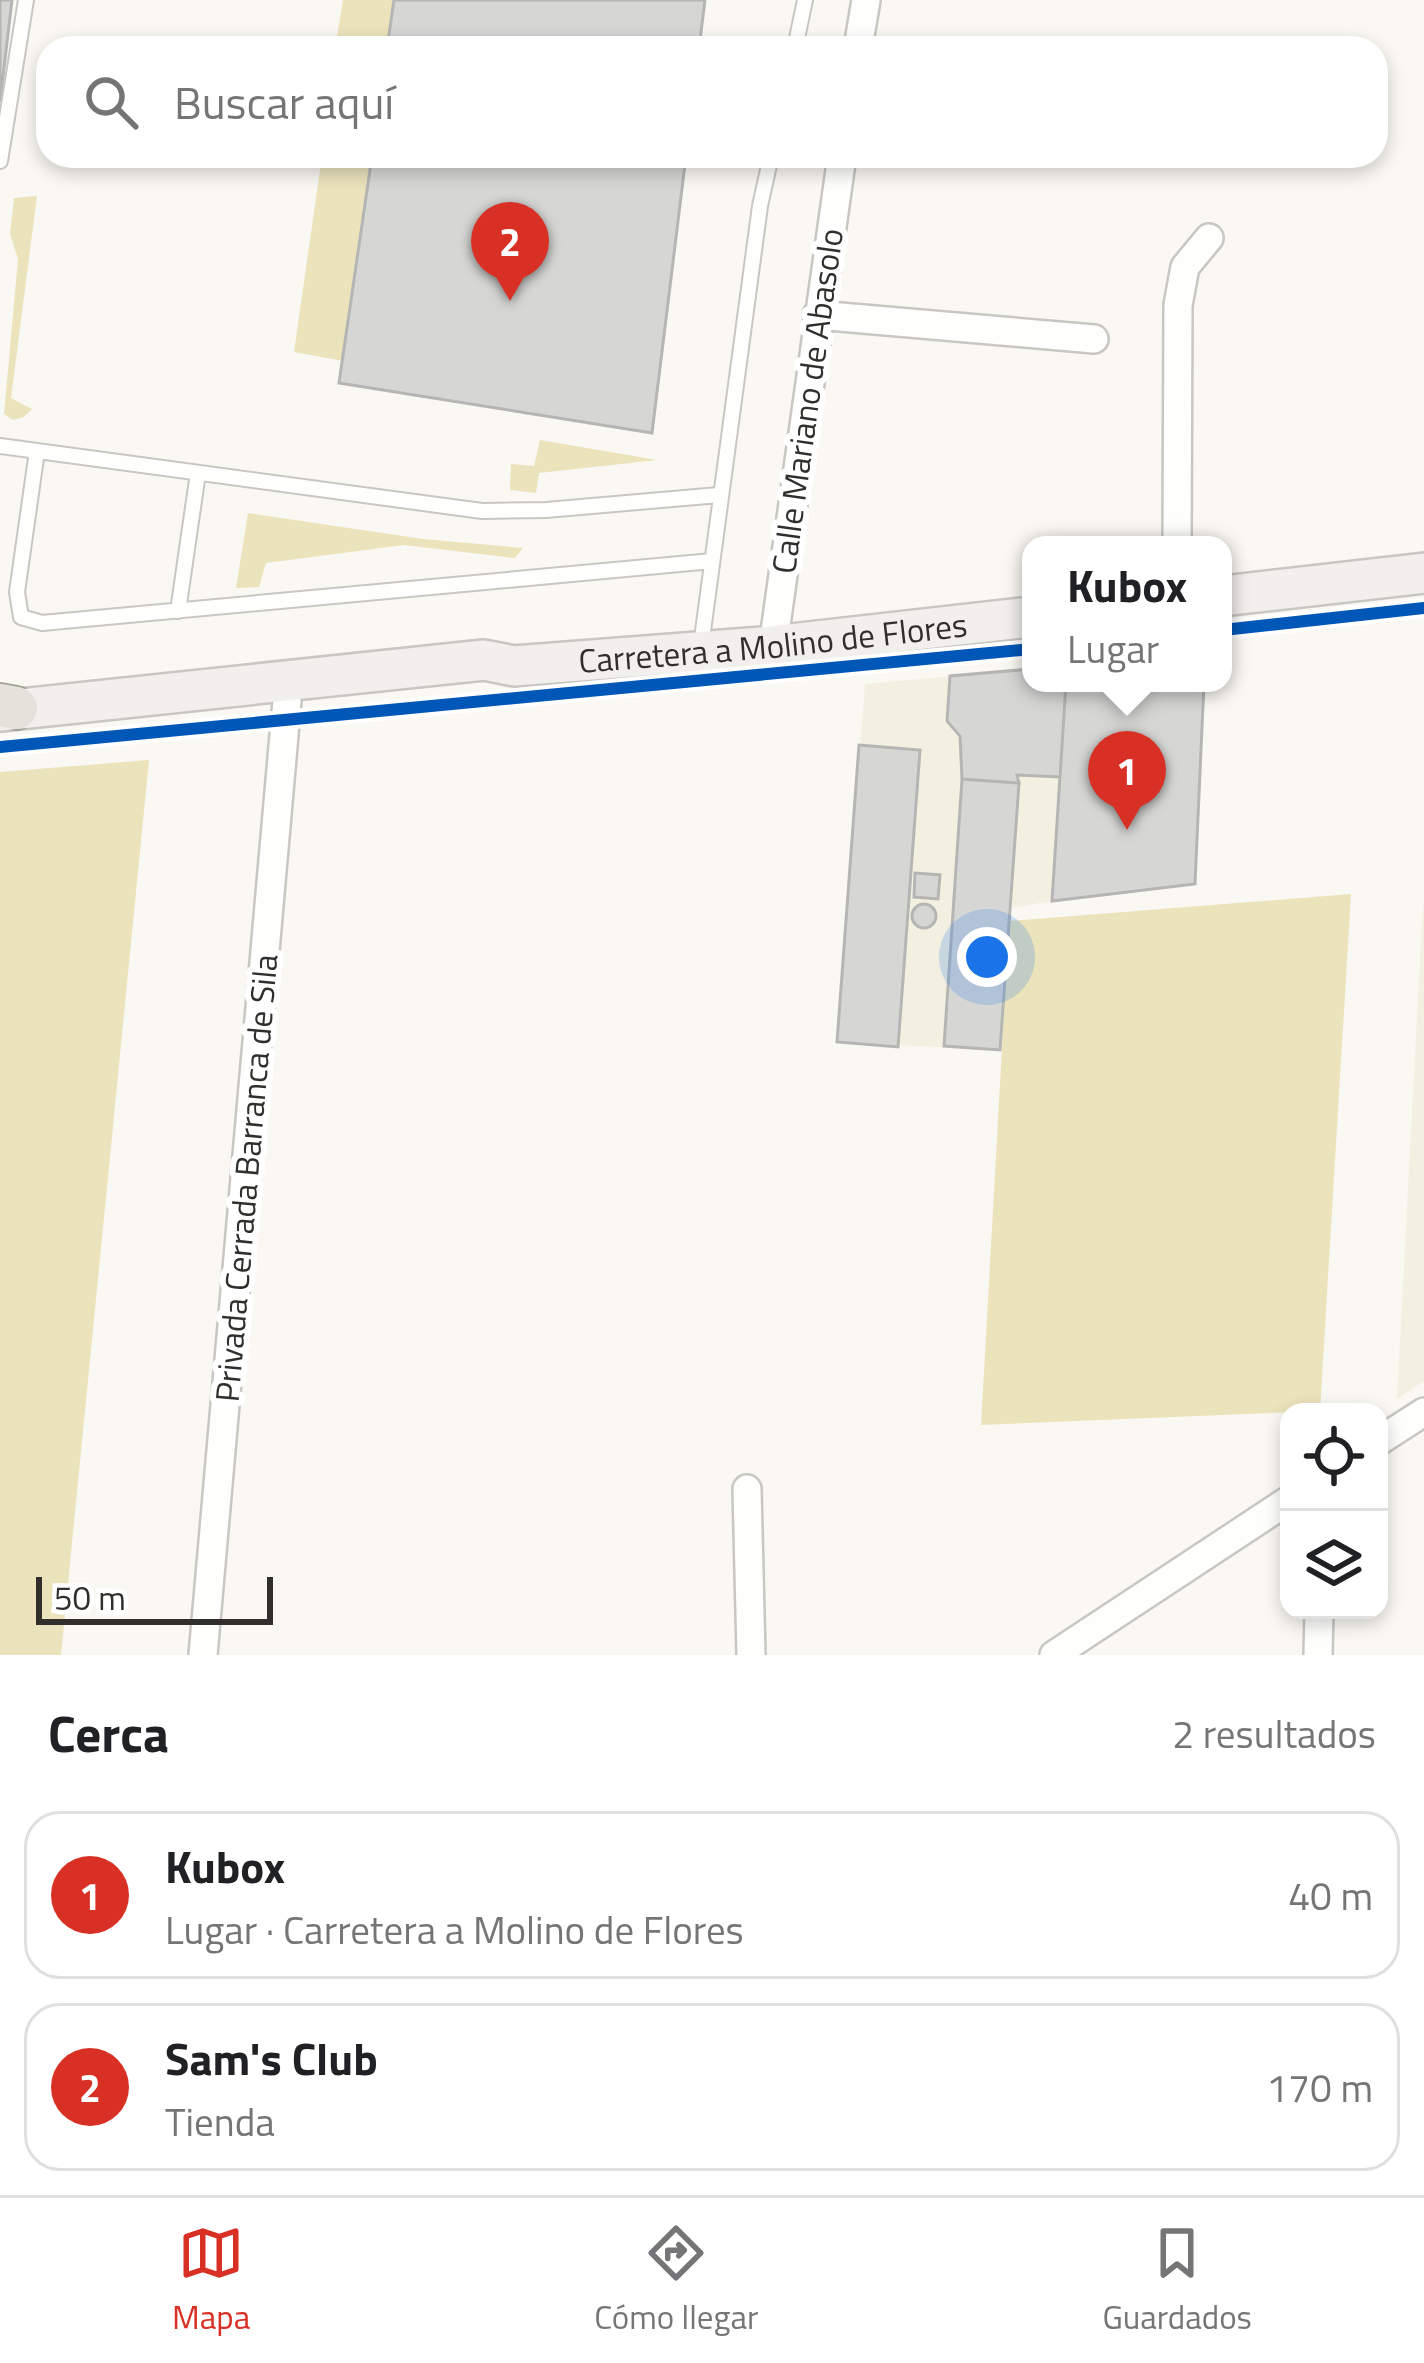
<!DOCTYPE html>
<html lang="es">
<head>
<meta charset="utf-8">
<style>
  :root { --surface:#fff; --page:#f2f2f2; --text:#202124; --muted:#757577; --line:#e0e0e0; --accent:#d93025 }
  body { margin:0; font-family:"Titillium Web",sans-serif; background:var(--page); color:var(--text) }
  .controls { position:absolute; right:36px; bottom:36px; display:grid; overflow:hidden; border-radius:24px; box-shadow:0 6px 18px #0003 }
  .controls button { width:108px; height:108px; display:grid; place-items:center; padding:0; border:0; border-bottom:3px solid var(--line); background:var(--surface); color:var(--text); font:60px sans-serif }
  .scale { position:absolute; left:36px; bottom:30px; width:237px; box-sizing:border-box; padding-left:12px; border:6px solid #302f2b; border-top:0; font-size:33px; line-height:42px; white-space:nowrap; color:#302f2b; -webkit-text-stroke:9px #fff; paint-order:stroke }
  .you { position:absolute; left:987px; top:957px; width:42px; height:42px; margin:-30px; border:9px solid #fff; border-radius:50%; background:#1a73e8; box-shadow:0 0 0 18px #1a73e833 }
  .badge { display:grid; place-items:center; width:78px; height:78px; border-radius:50%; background:var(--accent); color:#fff; font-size:39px; font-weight:700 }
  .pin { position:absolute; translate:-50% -99px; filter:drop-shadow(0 3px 6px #0008) }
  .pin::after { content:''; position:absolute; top:63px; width:42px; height:36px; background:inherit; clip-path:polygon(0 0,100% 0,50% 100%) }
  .popup { position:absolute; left:1022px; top:536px; width:210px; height:156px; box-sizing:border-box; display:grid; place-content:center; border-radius:24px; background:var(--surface); filter:drop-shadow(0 3px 9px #0005); font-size:39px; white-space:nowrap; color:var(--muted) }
  .popup b { font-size:45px; color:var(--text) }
  .popup::after { content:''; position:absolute; left:50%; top:100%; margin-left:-24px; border:24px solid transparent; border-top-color:var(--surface) }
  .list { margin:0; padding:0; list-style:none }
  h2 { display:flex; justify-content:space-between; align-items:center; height:156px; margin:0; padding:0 48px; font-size:51px }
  h2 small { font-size:39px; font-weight:400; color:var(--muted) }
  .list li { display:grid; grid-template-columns:78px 1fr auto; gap:36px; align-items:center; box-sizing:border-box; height:168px; margin:0 24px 24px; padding:0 24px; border:3px solid var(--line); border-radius:36px }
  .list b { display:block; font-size:45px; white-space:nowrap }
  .list p { margin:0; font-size:39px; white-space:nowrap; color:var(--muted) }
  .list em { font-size:39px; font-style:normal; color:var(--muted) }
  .icon { flex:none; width:66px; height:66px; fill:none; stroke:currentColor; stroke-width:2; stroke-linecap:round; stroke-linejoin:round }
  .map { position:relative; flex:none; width:1424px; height:1655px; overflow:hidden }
  .search { position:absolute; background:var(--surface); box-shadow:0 6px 18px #0003; left:36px; right:36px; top:36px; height:132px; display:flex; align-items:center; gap:30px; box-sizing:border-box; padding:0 42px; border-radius:36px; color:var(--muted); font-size:45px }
  .sheet { height:540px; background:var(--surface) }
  nav { display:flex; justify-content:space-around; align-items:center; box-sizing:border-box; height:168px; border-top:3px solid var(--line); background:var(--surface); font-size:33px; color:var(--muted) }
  nav a { display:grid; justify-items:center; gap:6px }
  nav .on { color:var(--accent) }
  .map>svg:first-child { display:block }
</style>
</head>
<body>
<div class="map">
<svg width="1424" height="1655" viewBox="0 0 1424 1655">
  <rect width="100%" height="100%" fill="#faf8f2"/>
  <path fill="#f3f0e2" d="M1031 669V683H1066L1052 901 1010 908 1000 1050 837 1042 865 684Z
    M1424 898V1381L1397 1399 1422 923Z"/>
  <path fill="#ebe3bc" d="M343 0H394L387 48H335Z
    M322 156H372L343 361 294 352Z
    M37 196 11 398 32 409 24 417 13 420 4 414 18 259 10 234 14 198Z
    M540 440 657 460 539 473 536 493 510 490 511 464 534 466Z
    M248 513 423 539 523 548 515 558 404 545 266 563 259 587 236 588Z
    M149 760 61 1655H0V772Z
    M1351 894 1320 1411 981 1425 1009 921Z"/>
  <path fill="#d6d7d5" stroke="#b5b6b4" stroke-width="3" d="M0 0H12L0 102Z
    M394 0H705L699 48H387Z
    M372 156H686L652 433 339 383Z
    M1031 669V683H1066L1060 777 1017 775 1019 783 962 779 960 736 947 721 950 676Z
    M1066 683H1204L1195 884 1052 901Z
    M859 745 920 750 898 1047 837 1042Z
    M962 779 1019 783 1000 1050 944 1046Z
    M915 873 940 875 938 899 914 897Z
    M912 916a12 12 0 1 1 24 0a12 12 0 1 1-24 0Z"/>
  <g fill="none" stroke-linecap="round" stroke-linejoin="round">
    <defs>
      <path id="service" d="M795 48 805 0
        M0 161 26 0
        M0 446 482 511 546 510 719 495
        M37 451 17 592 21 617 42 623 712 561
        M178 611 198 473
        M701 646 760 206 771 156"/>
      <path id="minor" d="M858 48 866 0
        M817 315 1094 339
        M1177 545 1178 305 1185 267 1209 238
        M773 646 842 156
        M1379 1441 1424 1412
        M747 1489 751 1655
        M203 1655 287 701
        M1054 1655 1289 1500
        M1318 1655 1319 1610"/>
      <g id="secondary">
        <path d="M1223 596 1424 573"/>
        <path id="s1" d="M0 711 484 660 514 666 773 646 1031 617"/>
      </g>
      <path id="primary" d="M0 705 16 708"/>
    </defs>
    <use href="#service" stroke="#c8c7c2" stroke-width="18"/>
    <use href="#minor" stroke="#c8c7c2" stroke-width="32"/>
    <use href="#secondary" stroke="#c8c7c2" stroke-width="44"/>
    <use href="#primary" stroke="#a6a396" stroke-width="46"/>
    <use href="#service" stroke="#fefefd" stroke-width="14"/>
    <use href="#minor" stroke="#fefefd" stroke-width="27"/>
    <use href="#secondary" stroke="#f1f0ec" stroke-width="39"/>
    <use href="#primary" stroke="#e4e2db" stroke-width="42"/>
    <defs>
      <path id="cycleway" d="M1223 630 1424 608
        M0 747 1031 649"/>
    </defs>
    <use href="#cycleway" stroke="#fff" stroke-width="20"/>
    <use href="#cycleway" stroke="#0057b8" stroke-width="12"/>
  </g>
  <g text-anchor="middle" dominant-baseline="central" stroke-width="12" stroke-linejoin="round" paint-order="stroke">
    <g font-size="33" fill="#302f2b" stroke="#fff">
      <text transform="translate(807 401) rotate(-82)">Calle Mariano de Abasolo</text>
      <text stroke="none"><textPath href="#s1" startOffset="777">Carretera a Molino de Flores</textPath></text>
      <text transform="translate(246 1178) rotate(-85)">Privada Cerrada Barranca de Sila</text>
    </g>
  </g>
</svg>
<div class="controls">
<button><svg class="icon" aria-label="locate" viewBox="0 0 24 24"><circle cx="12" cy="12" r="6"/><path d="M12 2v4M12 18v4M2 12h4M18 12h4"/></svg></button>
<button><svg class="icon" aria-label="layers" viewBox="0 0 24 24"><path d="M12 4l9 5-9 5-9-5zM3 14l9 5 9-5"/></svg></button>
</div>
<div class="scale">50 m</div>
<div class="you"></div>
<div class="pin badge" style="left:1127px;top:830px">1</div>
<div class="popup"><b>Kubox</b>Lugar</div>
<div class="pin badge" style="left:510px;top:301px">2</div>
<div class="search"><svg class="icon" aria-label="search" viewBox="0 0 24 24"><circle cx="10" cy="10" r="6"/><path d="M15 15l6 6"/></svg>Buscar aquí</div>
</div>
<section class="sheet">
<h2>Cerca<small>2 resultados</small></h2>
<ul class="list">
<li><span class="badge">1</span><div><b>Kubox</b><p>Lugar · Carretera a Molino de Flores</p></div><em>40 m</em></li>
<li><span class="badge">2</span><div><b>Sam's Club</b><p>Tienda</p></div><em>170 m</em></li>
</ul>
</section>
<nav>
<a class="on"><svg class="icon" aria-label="map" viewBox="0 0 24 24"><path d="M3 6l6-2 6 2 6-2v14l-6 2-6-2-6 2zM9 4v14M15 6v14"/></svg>Mapa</a>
<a><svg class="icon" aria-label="directions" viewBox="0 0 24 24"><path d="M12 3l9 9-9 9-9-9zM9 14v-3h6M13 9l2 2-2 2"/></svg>Cómo llegar</a>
<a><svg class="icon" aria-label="saved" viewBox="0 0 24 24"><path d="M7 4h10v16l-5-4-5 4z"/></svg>Guardados</a>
</nav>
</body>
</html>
